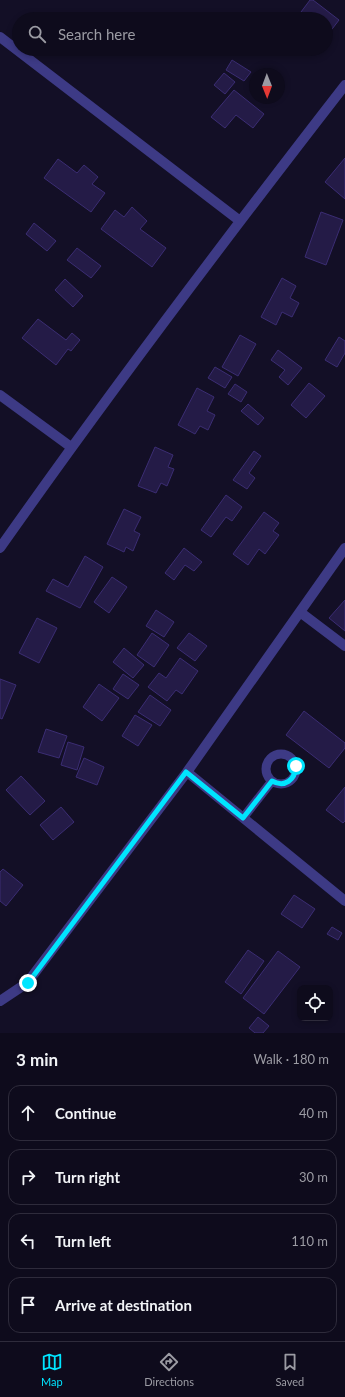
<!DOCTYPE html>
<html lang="en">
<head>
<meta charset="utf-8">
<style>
  :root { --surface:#0e0b1c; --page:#1c1929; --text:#f1f3f6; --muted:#9b9ba3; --line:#2e2b3b; --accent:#00e5ff }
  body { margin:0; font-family:Lato,sans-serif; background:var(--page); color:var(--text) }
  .controls { position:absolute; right:12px; bottom:12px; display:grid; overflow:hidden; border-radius:8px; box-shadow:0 2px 6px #0003 }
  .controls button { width:36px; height:36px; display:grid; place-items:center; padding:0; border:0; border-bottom:1px solid var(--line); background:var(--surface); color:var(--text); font:20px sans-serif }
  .compass { position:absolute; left:249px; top:68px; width:36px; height:36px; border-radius:50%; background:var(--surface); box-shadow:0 2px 6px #0003; rotate:179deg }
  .stop { position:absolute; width:12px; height:12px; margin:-9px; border:3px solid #00e5ff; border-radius:50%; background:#fff }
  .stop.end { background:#00e5ff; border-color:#fff; box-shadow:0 1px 4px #0008 }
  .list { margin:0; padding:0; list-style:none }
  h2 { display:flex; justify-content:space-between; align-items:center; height:52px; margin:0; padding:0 16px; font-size:17px }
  h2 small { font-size:13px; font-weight:400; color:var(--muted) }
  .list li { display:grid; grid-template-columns:26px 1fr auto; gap:12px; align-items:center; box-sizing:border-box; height:56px; margin:0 8px 8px; padding:0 8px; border:1px solid var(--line); border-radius:12px }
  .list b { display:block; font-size:15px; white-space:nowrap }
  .list em { font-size:13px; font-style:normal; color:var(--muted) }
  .icon { flex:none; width:22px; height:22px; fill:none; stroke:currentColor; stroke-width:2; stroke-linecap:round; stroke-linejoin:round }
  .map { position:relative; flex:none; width:345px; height:1033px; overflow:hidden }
  .search { position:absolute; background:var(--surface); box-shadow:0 2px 6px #0003; left:12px; right:12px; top:12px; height:44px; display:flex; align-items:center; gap:10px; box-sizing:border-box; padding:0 14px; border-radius:22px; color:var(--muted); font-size:15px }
  .sheet { height:308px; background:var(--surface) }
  nav { display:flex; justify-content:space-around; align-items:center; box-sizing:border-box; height:56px; border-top:1px solid var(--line); background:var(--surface); font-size:11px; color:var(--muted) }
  nav a { display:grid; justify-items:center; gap:2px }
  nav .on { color:var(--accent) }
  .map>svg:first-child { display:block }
</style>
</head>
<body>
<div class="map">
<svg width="345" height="1033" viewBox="0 0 345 1033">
  <rect width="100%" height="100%" fill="#130f26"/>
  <path fill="#241b47" stroke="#3b2d73" d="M310 0H313L339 20 326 37V19H302L298 16Z
    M232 60 251 72 244 81 226 70Z
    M224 73 235 82 225 94 214 85Z
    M234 90 264 114 253 128 236 115 225 128 211 117Z
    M345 158V199L325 182Z
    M58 159 77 173 84 165 98 177 92 184 105 193 91 212 44 178Z
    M132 207 147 221 140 229 166 248 152 267 101 229 115 210 124 217Z
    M321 212 343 220 326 265 305 257Z
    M34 223 56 241 47 251 26 234Z
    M77 248 101 266 91 278 67 260Z
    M282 278 296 286 290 298 299 303 292 317 282 312 276 325 261 317Z
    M65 279 83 296 73 307 55 290Z
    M38 319 66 340 72 333 80 340 71 351 68 349 56 365 22 338Z
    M240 335 256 344 238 376 222 367Z
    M339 337 345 341V353L337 367 325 360Z
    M278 350 302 368 288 385 279 377 285 370 271 360Z
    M215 367 232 377 225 388 208 378Z
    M309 383 325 396 306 418 291 405Z
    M235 384 247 392 241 402 228 394Z
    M197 388 214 397 207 411 215 415 208 430 200 426 195 434 178 425Z
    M248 404 264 418 258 425 241 411Z
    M155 447 173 455 168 467 174 469 167 486 161 483 156 493 138 486Z
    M254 451 261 456 249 473 255 478 247 489 233 480Z
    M226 495 242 507 232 521 226 517 211 537 201 530Z
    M124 509 141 517 134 531 140 534 133 551 126 547 124 552 107 544Z
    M264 512 279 523 273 531 279 535 265 554 259 549 248 565 233 554Z
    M184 548 202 562 194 571 185 565 174 580 165 573Z
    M85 556 103 567 80 608 46 591 53 579 68 587Z
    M112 577 127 587 109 613 94 602Z
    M345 600V631L329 618Z
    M156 610 174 622 164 637 146 626Z
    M37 618 57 628 39 663 19 653Z
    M152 633 169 645 154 667 137 655Z
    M189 633 207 646 195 661 177 648Z
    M124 648 144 665 133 678 113 662Z
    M180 658 198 671 182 694 176 690 167 701 148 687 159 673 166 678Z
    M123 674 139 685 128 699 113 689Z
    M0 679 16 685 2 719 0 718Z
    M99 684 119 698 102 721 83 707Z
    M150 695 171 710 160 726 138 712Z
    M304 711 345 743V748L329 768 286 735Z
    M135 715 152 725 138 746 122 736Z
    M46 729 67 736 59 758 38 752Z
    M68 742 84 747 77 770 61 765Z
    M84 758 104 767 97 785 76 777Z
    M21 776 45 801 30 815 6 790Z
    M345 787V821L343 823 326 810Z
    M61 807 74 822 53 840 40 825Z
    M3 869 23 885 6 906 0 901V872Z
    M294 895 315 909 302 928 281 914Z
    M332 927 342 933 338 940 327 934Z
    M248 950 264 961 241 994 225 982Z
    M278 951 300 967 264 1014 243 998Z
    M258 1017 269 1026 263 1033H255L249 1028Z"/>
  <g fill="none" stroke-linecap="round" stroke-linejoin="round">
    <path stroke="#3d3a85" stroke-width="9" d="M266 769a15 15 0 1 1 30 0a15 15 0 1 1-30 0Z
      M243 818 272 781"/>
    <path stroke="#3d3a85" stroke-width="10" d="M0 37 240 221
      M0 395 71 447
      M0 548C111 390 227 237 345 85
      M300 612 345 646
      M187 772 345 901
      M0 1001 27 983 187 772 345 548"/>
  </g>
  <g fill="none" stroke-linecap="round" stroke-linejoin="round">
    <path stroke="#00e5ff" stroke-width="5" d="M28 983 186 772 243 818 272 781C285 788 295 780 296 766"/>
  </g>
</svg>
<div class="controls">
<button><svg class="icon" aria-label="locate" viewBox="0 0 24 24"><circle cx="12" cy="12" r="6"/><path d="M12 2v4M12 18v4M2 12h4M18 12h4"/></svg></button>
</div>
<svg class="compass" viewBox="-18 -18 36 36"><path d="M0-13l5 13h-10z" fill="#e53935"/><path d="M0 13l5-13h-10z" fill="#9b9ba3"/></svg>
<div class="stop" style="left:296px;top:766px"></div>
<div class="stop end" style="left:28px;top:983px"></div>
<div class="search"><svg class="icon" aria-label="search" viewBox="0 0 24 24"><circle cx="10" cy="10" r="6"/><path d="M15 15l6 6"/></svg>Search here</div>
</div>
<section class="sheet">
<h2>3 min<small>Walk · 180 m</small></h2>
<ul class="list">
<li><svg class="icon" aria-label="ahead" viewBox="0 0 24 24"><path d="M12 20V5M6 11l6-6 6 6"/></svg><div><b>Continue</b></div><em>40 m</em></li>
<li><svg class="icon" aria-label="right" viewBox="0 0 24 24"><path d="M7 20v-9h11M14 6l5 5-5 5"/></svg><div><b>Turn right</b></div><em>30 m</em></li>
<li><svg class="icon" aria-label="left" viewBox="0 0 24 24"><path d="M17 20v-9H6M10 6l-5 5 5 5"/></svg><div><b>Turn left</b></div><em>110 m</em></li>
<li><svg class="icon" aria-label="arrive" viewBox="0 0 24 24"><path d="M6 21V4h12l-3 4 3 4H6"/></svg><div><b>Arrive at destination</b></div></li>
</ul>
</section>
<nav>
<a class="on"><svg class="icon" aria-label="map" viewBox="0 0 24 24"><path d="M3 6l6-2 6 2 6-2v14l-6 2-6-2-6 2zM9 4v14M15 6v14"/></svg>Map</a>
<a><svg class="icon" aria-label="directions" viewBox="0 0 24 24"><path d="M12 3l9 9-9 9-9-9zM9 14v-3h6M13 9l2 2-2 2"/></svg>Directions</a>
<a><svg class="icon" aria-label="saved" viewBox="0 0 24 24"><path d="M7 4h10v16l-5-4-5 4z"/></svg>Saved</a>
</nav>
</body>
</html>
